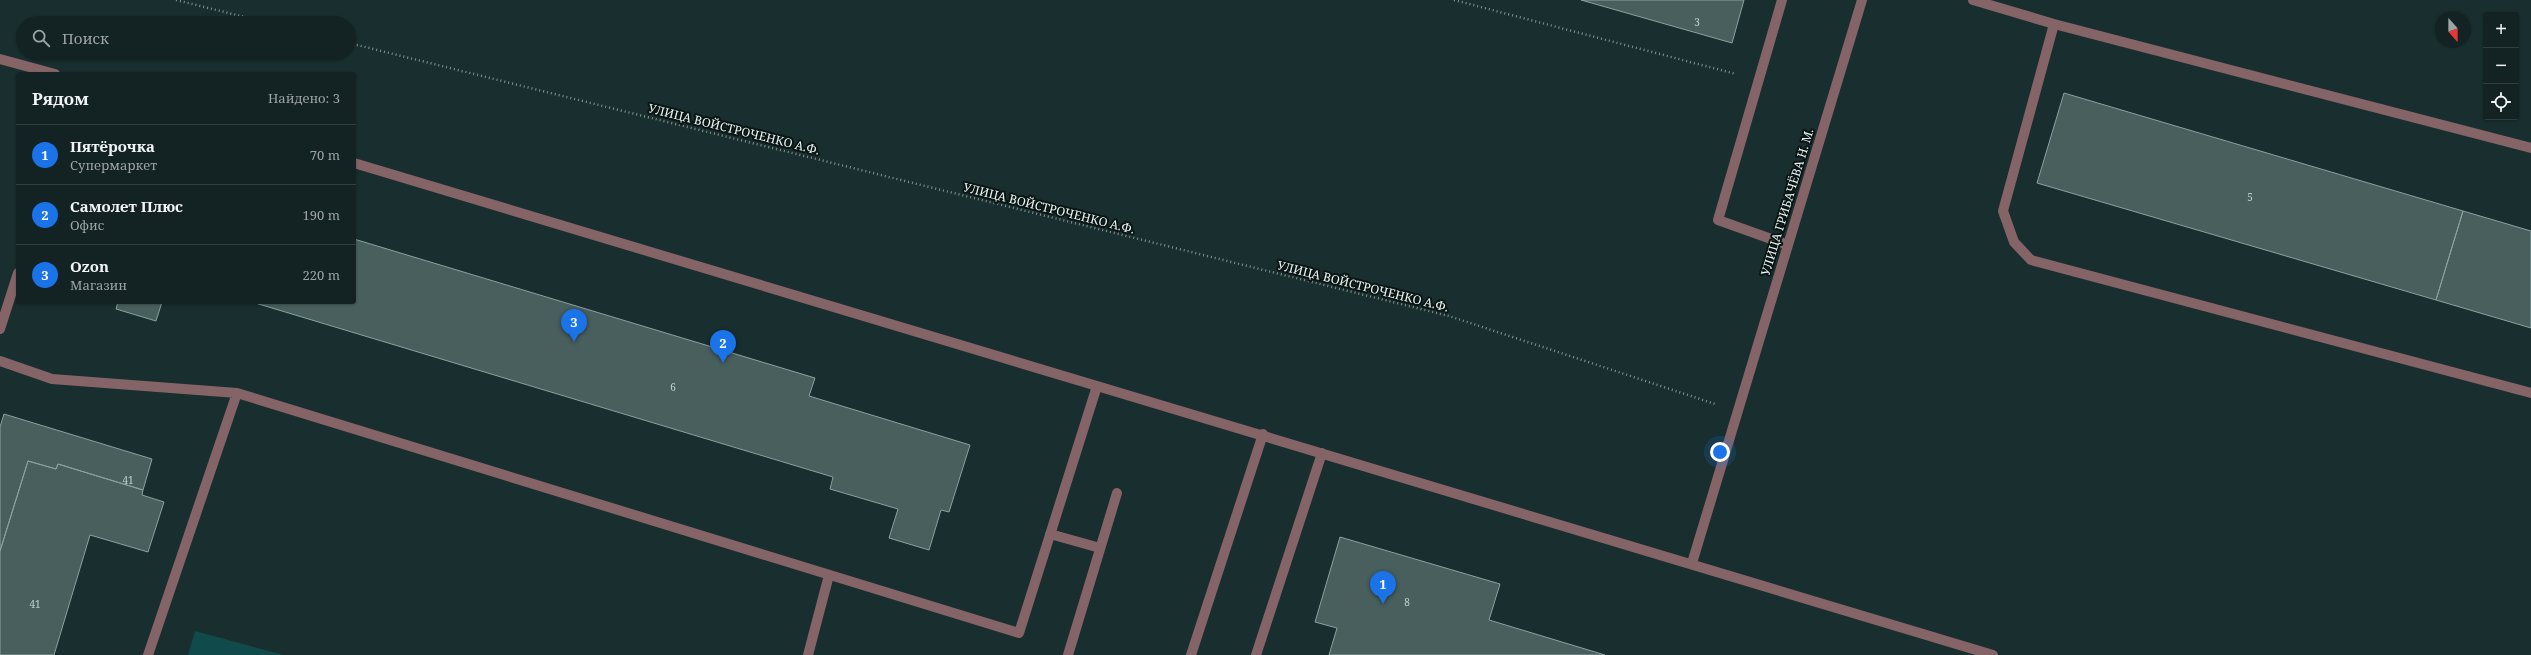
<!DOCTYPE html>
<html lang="ru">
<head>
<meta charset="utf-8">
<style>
  :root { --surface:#132222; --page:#1c2a2a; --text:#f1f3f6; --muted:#9da4a5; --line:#323f40; --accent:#1a73e8 }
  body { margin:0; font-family:"Noto Serif",serif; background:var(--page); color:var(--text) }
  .controls { position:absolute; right:12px; top:12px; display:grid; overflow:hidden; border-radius:4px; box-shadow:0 1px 3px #0004 }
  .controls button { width:36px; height:36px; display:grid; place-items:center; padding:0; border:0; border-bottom:1px solid var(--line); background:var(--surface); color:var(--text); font:20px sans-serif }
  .compass { position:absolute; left:2435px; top:12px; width:36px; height:36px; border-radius:50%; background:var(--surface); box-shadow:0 1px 3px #0004; rotate:159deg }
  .you { position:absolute; left:1720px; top:452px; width:14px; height:14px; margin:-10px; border:3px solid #fff; border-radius:50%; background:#1a73e8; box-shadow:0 0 0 6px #1a73e833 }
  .badge { display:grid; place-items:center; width:26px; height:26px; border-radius:50%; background:var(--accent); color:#fff; font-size:13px; font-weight:700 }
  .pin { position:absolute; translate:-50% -33px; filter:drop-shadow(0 1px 2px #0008) }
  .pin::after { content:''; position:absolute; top:21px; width:14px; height:12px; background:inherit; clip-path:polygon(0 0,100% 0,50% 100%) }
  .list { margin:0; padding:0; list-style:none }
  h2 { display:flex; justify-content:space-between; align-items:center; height:52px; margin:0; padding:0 16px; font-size:17px }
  h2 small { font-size:13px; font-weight:400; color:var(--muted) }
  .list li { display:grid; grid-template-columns:26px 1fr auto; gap:12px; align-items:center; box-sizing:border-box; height:60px; padding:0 16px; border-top:1px solid var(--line) }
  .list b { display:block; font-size:15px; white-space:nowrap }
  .list p { margin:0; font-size:13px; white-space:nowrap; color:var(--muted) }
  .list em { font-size:13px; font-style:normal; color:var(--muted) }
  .icon { flex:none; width:22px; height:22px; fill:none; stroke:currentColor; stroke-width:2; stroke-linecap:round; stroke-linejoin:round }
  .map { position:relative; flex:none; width:2531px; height:655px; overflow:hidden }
  .search { position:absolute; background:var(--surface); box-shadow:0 1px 3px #0004; left:16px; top:16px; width:340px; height:44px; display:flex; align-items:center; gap:10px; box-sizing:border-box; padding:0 14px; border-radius:22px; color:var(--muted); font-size:15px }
  .panel { position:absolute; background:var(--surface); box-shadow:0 1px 3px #0004; left:16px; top:72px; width:340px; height:232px; border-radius:4px }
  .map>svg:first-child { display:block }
</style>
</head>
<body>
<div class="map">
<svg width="2531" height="655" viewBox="0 0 2531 655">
  <rect width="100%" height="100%" fill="#192e2e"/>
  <path fill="#104a4a" d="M195 631 284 655H188Z"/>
  <path fill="#485f5e" stroke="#89a2a2" d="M1581 0H1744L1732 43Z
    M2064 93 2463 211 2436 300 2037 183Z
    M2463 211 2531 231V328L2436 300Z
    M354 239 815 378 809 396 970 445 949 512 941 510 929 550 889 538 898 509 830 489 833 477 252 302H354Z
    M118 302H162L156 321 116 309Z
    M4 414 152 459 143 490 58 464 56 469 28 461 0 551V427Z
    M28 461 56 469 58 464 143 490 142 495 164 502 148 552 90 535 54 655H0V551Z
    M1340 537 1500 584 1489 620 1605 655H1329L1337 628 1315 622Z"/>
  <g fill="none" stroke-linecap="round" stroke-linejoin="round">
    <path stroke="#839494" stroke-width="2.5" stroke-dasharray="1 3" stroke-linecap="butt" d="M176 0 269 23
      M1454 0 1736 74
      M349 43 1449 316 1715 404"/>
    <path stroke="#856467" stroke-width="10" d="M1782 0 1718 220 1788 245
      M1973 0 2054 24 2531 148
      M2054 24 2003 211 2014 242 2031 260 2531 393
      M0 59 55 74
      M0 329 18 273
      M0 361 52 379 237 393 1019 633 1097 386 354 163
      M1097 386 1993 655
      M1050 534 1100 548
      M1692 563 1862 0
      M148 655 237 393
      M808 655 829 575
      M1068 655 1117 493
      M1191 655 1263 434
      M1256 655 1322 453"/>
  </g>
  <g text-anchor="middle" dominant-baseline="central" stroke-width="4" stroke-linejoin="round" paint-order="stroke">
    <g font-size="10" fill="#bfcfce">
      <text x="1697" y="22">3</text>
      <text x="2250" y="197">5</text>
      <text x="673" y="387">6</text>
      <text x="128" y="480">41</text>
      <text x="1407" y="602">8</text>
      <text x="35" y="604">41</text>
    </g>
    <g font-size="12" fill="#e7f4f4" stroke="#0b1514">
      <text transform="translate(734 129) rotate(14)">УЛИЦА ВОЙСТРОЧЕНКО А.Ф.</text>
      <text transform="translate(1787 202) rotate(-73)">УЛИЦА ГРИБАЧЁВА Н. М.</text>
      <text transform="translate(1049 208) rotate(14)">УЛИЦА ВОЙСТРОЧЕНКО А.Ф.</text>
      <text transform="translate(1363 286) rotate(14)">УЛИЦА ВОЙСТРОЧЕНКО А.Ф.</text>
    </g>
  </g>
</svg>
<div class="controls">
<button>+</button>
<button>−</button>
<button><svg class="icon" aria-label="locate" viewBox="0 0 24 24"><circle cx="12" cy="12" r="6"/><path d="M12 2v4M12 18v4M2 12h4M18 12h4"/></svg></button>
</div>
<svg class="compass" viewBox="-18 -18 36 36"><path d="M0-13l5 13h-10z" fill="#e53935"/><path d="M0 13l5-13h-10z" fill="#9da4a5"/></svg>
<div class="you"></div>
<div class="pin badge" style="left:1383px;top:604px">1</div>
<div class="pin badge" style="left:723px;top:363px">2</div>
<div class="pin badge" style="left:574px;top:342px">3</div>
<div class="search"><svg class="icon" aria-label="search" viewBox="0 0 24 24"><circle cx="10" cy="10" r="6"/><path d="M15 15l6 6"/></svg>Поиск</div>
<section class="panel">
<h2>Рядом<small>Найдено: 3</small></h2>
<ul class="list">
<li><span class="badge">1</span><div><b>Пятёрочка</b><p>Супермаркет</p></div><em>70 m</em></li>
<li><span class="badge">2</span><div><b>Самолет Плюс</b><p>Офис</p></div><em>190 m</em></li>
<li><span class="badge">3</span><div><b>Ozon</b><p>Магазин</p></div><em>220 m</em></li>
</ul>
</section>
</div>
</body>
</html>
